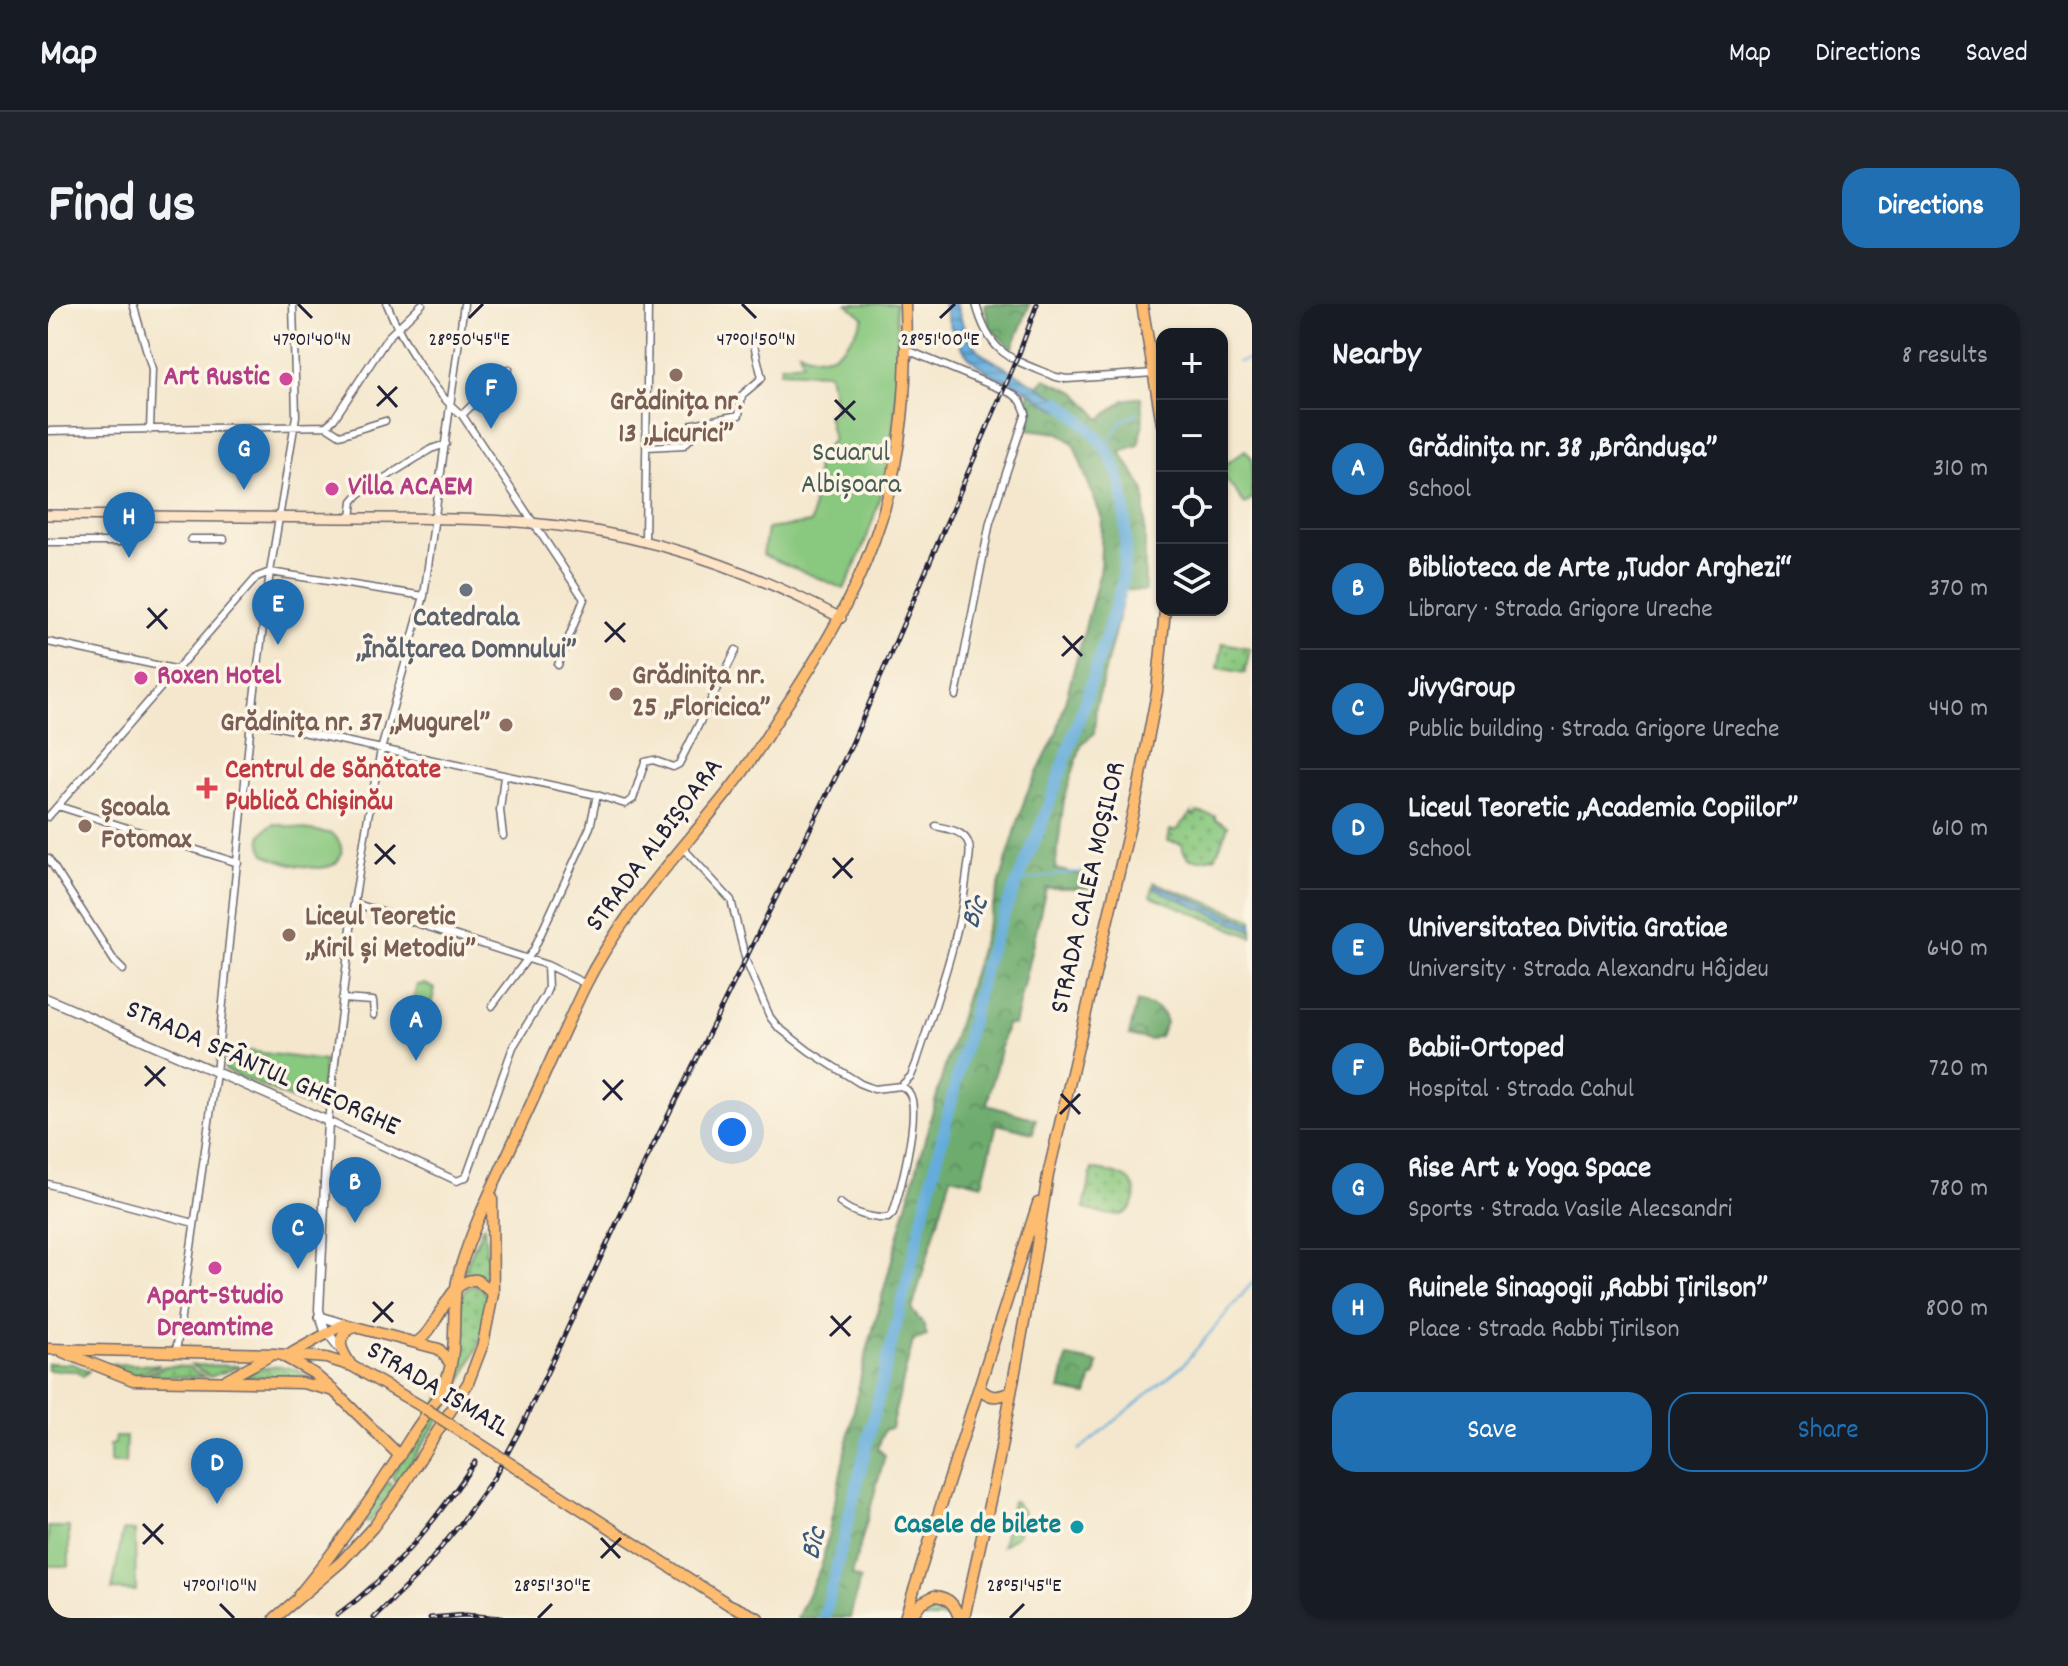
<!DOCTYPE html>
<html lang="en">
<head>
<meta charset="utf-8">
<style>
  :root { --surface:#171b24; --page:#20242c; --text:#f1f3f6; --muted:#9ea1a6; --line:#363941; --accent:#1f6fb2 }
  body { margin:0; font-family:Dekko,sans-serif; background:var(--page); color:var(--text) }
  .controls { position:absolute; right:24px; top:24px; display:grid; overflow:hidden; border-radius:16px; box-shadow:0 2px 6px #0004 }
  .controls button { width:72px; height:72px; display:grid; place-items:center; padding:0; border:0; border-bottom:2px solid var(--line); background:var(--surface); color:var(--text); font:40px sans-serif }
  .you { position:absolute; left:684px; top:828px; width:28px; height:28px; margin:-20px; border:6px solid #fff; border-radius:50%; background:#1a73e8; box-shadow:0 0 0 12px #1a73e833 }
  .badge { display:grid; place-items:center; width:52px; height:52px; border-radius:50%; background:var(--accent); color:#fff; font-size:26px; font-weight:700 }
  .pin { position:absolute; translate:-50% -66px; filter:drop-shadow(0 2px 4px #0008) }
  .pin::after { content:''; position:absolute; top:42px; width:28px; height:24px; background:inherit; clip-path:polygon(0 0,100% 0,50% 100%) }
  .list { margin:0; padding:0; list-style:none }
  h2 { display:flex; justify-content:space-between; align-items:center; height:104px; margin:0; padding:0 32px; font-size:34px }
  h2 small { font-size:26px; font-weight:400; color:var(--muted) }
  .list li { display:grid; grid-template-columns:52px 1fr auto; gap:24px; align-items:center; box-sizing:border-box; height:120px; padding:0 32px; border-top:2px solid var(--line) }
  .list b { display:block; font-size:30px; white-space:nowrap }
  .list p { margin:0; font-size:26px; white-space:nowrap; color:var(--muted) }
  .list em { font-size:26px; font-style:normal; color:var(--muted) }
  .actions { display:flex; gap:16px; padding:24px 32px }
  .actions a { flex:1; padding:18px 0; border:2px solid var(--accent); border-radius:24px; text-align:center; font-size:28px; color:var(--accent) }
  .actions .main { background:var(--accent); color:#fff }
  .icon { flex:none; width:44px; height:44px; fill:none; stroke:currentColor; stroke-width:2; stroke-linecap:round; stroke-linejoin:round }
  .map { position:relative; flex:none; width:1204px; height:1314px; overflow:hidden; border-radius:24px }
  header { display:flex; align-items:center; gap:48px; box-sizing:border-box; height:112px; padding:0 40px; background:var(--surface); border-bottom:2px solid var(--line) }
  header strong { font-size:38px }
  nav { display:flex; gap:44px; margin-inline-start:auto; font-size:28px }
  .intro { display:flex; align-items:center; justify-content:space-between; box-sizing:border-box; height:192px; padding:0 48px }
  h1 { margin:0; font-size:56px }
  .button { padding:20px 36px; border-radius:24px; background:var(--accent); color:#fff; font-size:28px; font-weight:700 }
  main { display:flex; gap:48px; padding:0 48px }
  aside { flex:1; background:var(--surface); border-radius:24px; box-shadow:0 2px 6px #0004 }
  .map>svg:first-child { display:block }
</style>
</head>
<body>
<header>
<strong>Map</strong>
<nav><a>Map</a><a>Directions</a><a>Saved</a></nav>
</header>
<div class="intro"><h1>Find us</h1><a class="button">Directions</a></div>
<main>
<div class="map">
<svg width="1204" height="1314" viewBox="0 0 1204 1314">
  <defs>
    <pattern id="grass-dots" width="8" height="8" patternUnits="userSpaceOnUse" patternTransform="scale(2)"><rect width="8" height="8" fill="#89c87f"/><path d="M2 2h.1M6 6h.1" fill="none" stroke="#70a269" stroke-width="1.8" stroke-linecap="round"/></pattern>
    <pattern id="forest-crowns" width="20" height="18" patternUnits="userSpaceOnUse" patternTransform="scale(2)"><rect width="20" height="18" fill="#6eac6e"/><path d="M2 6a3 3 0 1 1 6 0M12 15a3 3 0 1 1 6 0" fill="none" stroke="#5a8c5c"/></pattern>
    <pattern id="water-rules" width="6" height="5" patternUnits="userSpaceOnUse" patternTransform="scale(2)"><rect width="6" height="5" fill="#63acdb"/><path d="M0 2.5h6" fill="none" stroke="#518cb3"/></pattern>
  </defs>
  <rect width="100%" height="100%" fill="#fcf5e5"/>
  <filter id="ink" filterUnits="userSpaceOnUse"><feTurbulence type="fractalNoise" baseFrequency=".0125" numOctaves="2"/><feDisplacementMap in="SourceGraphic" scale="16" xChannelSelector="R" yChannelSelector="G"/><feConvolveMatrix kernelMatrix="1 2 1 2 8 2 1 2 1" color-interpolation-filters="sRGB"/></filter>
  <filter id="wash" filterUnits="userSpaceOnUse"><feTurbulence type="fractalNoise" baseFrequency=".006" numOctaves="4" result="noise"/><feDisplacementMap in="SourceGraphic" scale="32" xChannelSelector="R" yChannelSelector="G"/><feGaussianBlur stdDeviation="1.8" result="paint"/><feColorMatrix in="noise" values="0 0 0 0 0 0 0 0 0 0 0 0 0 0 0 0 0 1.4 0 .05"/><feComposite in="paint" operator="in"/></filter>
  <g filter="url(#wash)">
    <rect width="100%" height="100%" fill="#f4e7cd"/>
    <path fill="url(#grass-dots)" stroke="#56755d" stroke-width="2" d="M1175 339 1202 344 1197 369 1170 364Z
      M1144 508V511L1147 512 1149 508 1167 512V515L1180 522 1168 552C1153 556 1137 562 1134 540L1120 537 1122 526 1127 527Z
      M1106 578 1204 615V620L1108 582V585L1204 626V633L1103 592Z
      M1044 865C1056 868 1073 869 1082 877 1094 889 1085 911 1069 911 1059 912 1046 907 1036 905Z
      M436 920 441 975 431 970 417 969 416 967Z
      M422 982 433 983C464 1017 372 1145 351 1176L346 1177 344 1171 402 1078 411 1048 414 990Z
      M0 1059 25 1060 41 1067 35 1072 30 1067 0 1066Z
      M59 1060H60L112 1061 89 1071Z
      M144 1061 193 1062 162 1073Z
      M117 1062 141 1063 156 1073 95 1072Z
      M230 1062 249 1065 263 1074 194 1073 210 1065Z
      M340 1178 347 1183 322 1217 316 1219 317 1213Z
      M966 1197 976 1209 970 1231 954 1242 964 1198Z
      M888 1296 900 1300 906 1314H871L879 1301Z"/>
    <path fill="url(#forest-crowns)" stroke="#486754" stroke-width="2" d="M936 0H982L964 45 942 24Z
      M997 75 1028 88 1053 115 1076 96 1093 93 1095 118 1091 141 1072 147 1097 187V287L1077 286 1048 403 1046 430 1034 439 1016 496 1007 565 1049 575 1046 584H998L966 721 958 720 939 801 988 815 985 829 949 820 934 880 903 872 864 1006 875 1020 879 1032 865 1037 843 1124 836 1126 830 1145 837 1151 804 1271 812 1275 802 1314H749L774 1260 815 1062 893 776 978 491 1008 431 1052 268 1054 215 1025 139 1011 129 980 125V90Z
      M1089 698C1103 702 1115 703 1118 719L1112 732 1102 736 1081 731Z
      M1019 1053 1050 1059 1047 1073H1044L1039 1091 1012 1086Z"/>
    <path fill="#89c87f" stroke="#56755d" stroke-width="2" d="M799 0H848C855 98 842 197 796 285L715 251 719 225 763 219 770 151 785 136 779 110 788 108 781 69 732 67 733 61 755 58 751 47C785 64 799 42 816 14Z
      M1197 146 1204 154V195L1197 200 1174 170V163Z
      M227 520 285 530C291 536 296 544 292 553 283 575 233 558 217 550 209 536 212 526 227 520Z
      M377 680 387 685 379 718H368L360 714 369 681Z
      M178 744 277 757 270 807 177 766Z
      M67 1133H78L77 1159H62V1141L67 1140Z
      M0 1223H21V1262H0Z
      M75 1226 87 1227 88 1287 64 1286Z"/>
    <path fill="url(#water-rules)" stroke="#42678b" stroke-width="2" d="M895 0H908L918 30 934 50 1004 90 1015 98 1022 107C1005 107 993 94 978 86 969 80 959 77 949 73 917 58 904 32 895 0Z
      M1108 581 1204 620V626L1107 585Z"/>
    <g fill="none" stroke-linecap="round" stroke-linejoin="round">
      <path stroke="#63acdb" stroke-width="2" d="M1190 58 1204 54
        M1061 149C1062 129 1070 117 1089 109
        M969 578 1026 568 1047 570
        M1031 1146 1135 1061 1204 979"/>
      <path stroke="#63acdb" stroke-width="12" d="M776 1314 937 660C952 613 974 570 992 524 1023 444 1049 362 1074 280 1079 241 1082 187 1062 152 1051 131 1030 113 1012 98"/>
    </g>
  </g>
  <g filter="url(#ink)">
    <g fill="none" stroke-linecap="round" stroke-linejoin="round">
      <defs>
        <path id="minor" d="M85 0 104 65 102 126
          M339 0C352 33 386 90 414 111L536 295 510 361
          M416 0 376 292 333 446 320 513 306 599 280 817 409 877 418 873 420 868 465 743 497 691 500 684 499 661
          M928 0C942 52 962 54 1008 73L1019 75 1106 69
          M859 46 965 90 973 97 978 109 942 218 908 392
          M414 111 461 65
          M278 122 292 131 337 117
          M180 125 181 160
          M0 127 278 122 286 115 340 33 374 0
          M599 143 636 141 643 134 645 120 691 111 694 91 714 74 705 37
          M303 214 305 197 311 190 383 145 398 140
          M143 235H176
          M0 238H71
          M597 238 600 0
          M0 338 131 366
          M203 417 549 491 577 500 585 495 597 458 605 456 625 463 631 460 688 346
          M10 502 190 559
          M0 513 209 273 222 268 376 292
          M455 532 452 506 456 472
          M635 544 683 596 698 657 722 713 730 723 761 747 813 780 826 785 853 782C859 785 862 788 864 796 869 820 853 885 845 909L840 914C825 915 803 909 792 899
          M0 554 67 658 75 666
          M306 599 499 661 538 680
          M294 695 325 697 326 711
          M444 702 485 647 542 523 549 491
          M853 782 863 772 868 760C888 697 912 635 919 569 920 559 924 547 920 538 914 526 899 525 888 522
          M0 880 146 919
          M128 1048 168 769 203 417 222 268 248 112 245 0"/>
        <path id="tertiary" d="M0 695 280 817 271 1006 276 1024 293 1046
          M271 1012 296 1020"/>
        <path id="secondary" d="M0 211C97 212 195 213 292 214 377 214 463 213 547 227 637 243 712 272 793 314"/>
        <path id="primary" d="M1094 0 1114 120
          M369 1038C392 1024 400 973 429 976L445 990
          M0 1045 226 1050 278 1054 304 1062 378 1105
          M15 1048 85 1076 254 1079 286 1087
          M244 1049 296 1020 391 1045 403 1060
          M233 1051 265 1069 286 1087 352 1152
          M303 1061C292 1045 286 1033 306 1023
          M179 1075 225 1050
          M931 1083C941 1095 949 1094 963 1088
          M632 1269 680 1300 710 1314
          M251 1291C293 1240 330 1186 365 1130 377 1112 391 1094 399 1074 412 1039 401 1000 412 965 426 919 449 874 469 830 492 782 513 732 536 684 573 609 632 549 683 484 703 459 719 431 736 405 828 266 864 169 857 0
          M227 1314 293 1258 325 1223 353 1185 420 1079 435 1040 445 990 444 893
          M857 1314 990 899
          M862 1314 873 1299 886 1292C901 1293 907 1301 911 1314
          M916 1314 950 1160 979 1002 1000 871 1090 487 1109 388 1117 306"/>
      </defs>
      <use href="#minor" stroke="#6c676e" stroke-width="9"/>
      <use href="#tertiary" stroke="#6c676e" stroke-width="11"/>
      <use href="#secondary" stroke="#6c676e" stroke-width="12"/>
      <use href="#primary" stroke="#6c676e" stroke-width="13"/>
      <use href="#minor" stroke="#fff" stroke-width="6"/>
      <use href="#tertiary" stroke="#fff" stroke-width="8"/>
      <use href="#secondary" stroke="#fee4c6" stroke-width="9"/>
      <use href="#primary" stroke="#fdbc70" stroke-width="10"/>
      <defs>
        <path id="rail" d="M289 1311C346 1270 388 1216 427 1158
          M326 1314 374 1267 413 1219 447 1172 473 1124 601 850 803 442 972 47 989 0
          M382 1314 417 1311 454 1314"/>
      </defs>
      <use href="#rail" stroke="#22223b" stroke-width="5"/>
      <use href="#rail" stroke="#fcf5e5" stroke-width="2" stroke-dasharray="6" stroke-linecap="butt"/>
      <defs>
        <path id="primary-bridge" d="M378 1105 632 1269"/>
      </defs>
      <use href="#primary-bridge" stroke="#6c676e" stroke-width="13" stroke-linecap="butt"/>
      <use href="#primary-bridge" stroke="#fdbc70" stroke-width="10"/>
    </g>
  </g>
  <path fill="none" stroke="#22223b" stroke-width="3" d="M250 0 264 14M694 0 708 14M421 14 435 0M892 14 907 0M330 82 349 103M787 96 807 116M329 102 349 83M787 116 807 97M100 304 119 325M557 318 577 338M99 324 119 305M1015 332 1034 352M557 338 577 319M1014 352 1035 332M327 540 347 560M785 554 804 574M327 560 347 541M785 574 805 554M97 762 117 782M555 776 574 796M97 782 117 763M1013 790 1032 810M555 796 575 776M1012 810 1032 790M325 998 345 1018M783 1012 802 1032M325 1018 345 998M782 1032 803 1012M95 1220 115 1240M553 1234 572 1254M95 1240 115 1220M553 1254 573 1234M172 1300 186 1314M490 1314 504 1300M962 1314 976 1300"/>
  <g fill="#8d6e63" stroke="#fcf5e5" stroke-width="3">
    <circle cx="628" cy="71" r="8"/>
    <circle cx="568" cy="390" r="8"/>
    <circle cx="458" cy="421" r="8"/>
    <circle cx="37" cy="522" r="8"/>
    <circle cx="241" cy="631" r="8"/>
  </g>
  <g fill="#d1479c" stroke="#fcf5e5" stroke-width="3">
    <circle cx="238" cy="75" r="8"/>
    <circle cx="284" cy="185" r="8"/>
    <circle cx="93" cy="374" r="8"/>
    <circle cx="167" cy="964" r="8"/>
  </g>
  <circle fill="#6b7280" stroke="#fcf5e5" stroke-width="3" cx="418" cy="286" r="8"/>
  <path fill="#e0444e" stroke="#fcf5e5" stroke-width="3" d="M155 472h8v8h8v8h-8v8h-8v-8h-8v-8h8z"/>
  <circle fill="#0f9aa8" stroke="#fcf5e5" stroke-width="3" cx="1029" cy="1223" r="8"/>
  <g text-anchor="middle" dominant-baseline="central" stroke-width="7" stroke-linejoin="round" paint-order="stroke">
    <g font-size="28" font-weight="bold" fill="#b23c85" stroke="#fcf5e5" text-anchor="start">
      <text x="222" y="75" text-anchor="end">Art Rustic</text>
      <text x="300" y="185">Villa ACAEM</text>
      <text x="109" y="374">Roxen Hotel</text>
      <text x="167" y="994" text-anchor="middle">Apart-Studio<tspan x="167" dy="32">Dreamtime</tspan></text>
    </g>
    <g font-size="28" font-weight="bold" fill="#785e54" stroke="#fcf5e5" text-anchor="start">
      <text x="628" y="100" text-anchor="middle">Grădinița nr.<tspan x="628" dy="32">13 „Licurici”</tspan></text>
      <text x="584" y="374">Grădinița nr.<tspan x="584" dy="32">25 „Floricica”</tspan></text>
      <text x="442" y="421" text-anchor="end">Grădinița nr. 37 „Mugurel”</text>
      <text x="53" y="506">Școala<tspan x="53" dy="32">Fotomax</tspan></text>
      <text x="257" y="615">Liceul Teoretic<tspan x="257" dy="32">„Kiril și Metodiu”</tspan></text>
    </g>
    <g font-size="28" fill="#465c53" stroke="#fcf5e5">
      <text x="803" y="151">Scuarul<tspan x="803" dy="32">Albișoara</tspan></text>
    </g>
    <g font-size="28" font-weight="bold" fill="#5b616d" stroke="#fcf5e5">
      <text x="418" y="316">Catedrala<tspan x="418" dy="32">„Înălțarea Domnului”</tspan></text>
    </g>
    <g font-size="28" font-weight="bold" fill="#be3a42" stroke="#fcf5e5" text-anchor="start">
      <text x="177" y="468">Centrul de Sănătate<tspan x="177" dy="32">Publică Chișinău</tspan></text>
    </g>
    <g font-size="28" fill="#22223b" stroke="#fcf5e5">
      <text transform="translate(608 542) rotate(-53)">STRADA ALBIȘOARA</text>
      <text transform="translate(1042 584) rotate(-77)">STRADA CALEA MOȘILOR</text>
      <text transform="translate(214 766) rotate(24)">STRADA SFÂNTUL GHEORGHE</text>
      <text transform="translate(389 1087) rotate(31)">STRADA ISMAIL</text>
    </g>
    <g font-size="28" font-weight="bold" fill="#0d838f" stroke="#fcf5e5" text-anchor="end">
      <text x="1013" y="1223">Casele de bilete</text>
    </g>
    <g font-size="30" font-style="italic" fill="#3c597b" stroke="#fcf5e5">
      <text transform="translate(929 609) rotate(-69)">Bîc</text>
      <text transform="translate(768 1240) rotate(-76)">Bîc</text>
    </g>
  </g>
  <g font-size="20" text-anchor="middle" fill="#22223b" stroke="#fcf5e5" stroke-width="7" stroke-linejoin="round" paint-order="stroke">
    <text x="421" y="41">28°50'45"E</text>
    <text x="892" y="41">28°51'00"E</text>
    <text x="264" y="41">47°01'40"N</text>
    <text x="708" y="41">47°01'50"N</text>
    <text x="172" y="1287">47°01'10"N</text>
    <text x="504" y="1287">28°51'30"E</text>
    <text x="976" y="1287">28°51'45"E</text>
  </g>
</svg>
<div class="controls">
<button>+</button>
<button>−</button>
<button><svg class="icon" aria-label="locate" viewBox="0 0 24 24"><circle cx="12" cy="12" r="6"/><path d="M12 2v4M12 18v4M2 12h4M18 12h4"/></svg></button>
<button><svg class="icon" aria-label="layers" viewBox="0 0 24 24"><path d="M12 4l9 5-9 5-9-5zM3 14l9 5 9-5"/></svg></button>
</div>
<div class="you"></div>
<div class="pin badge" style="left:368px;top:757px">A</div>
<div class="pin badge" style="left:307px;top:919px">B</div>
<div class="pin badge" style="left:250px;top:965px">C</div>
<div class="pin badge" style="left:169px;top:1200px">D</div>
<div class="pin badge" style="left:230px;top:341px">E</div>
<div class="pin badge" style="left:443px;top:125px">F</div>
<div class="pin badge" style="left:196px;top:186px">G</div>
<div class="pin badge" style="left:81px;top:254px">H</div>
</div>
<aside>
<h2>Nearby<small>8 results</small></h2>
<ul class="list">
<li><span class="badge">A</span><div><b>Grădinița nr. 38 „Brândușa”</b><p>School</p></div><em>310 m</em></li>
<li><span class="badge">B</span><div><b>Biblioteca de Arte „Tudor Arghezi“</b><p>Library · Strada Grigore Ureche</p></div><em>370 m</em></li>
<li><span class="badge">C</span><div><b>JivyGroup</b><p>Public building · Strada Grigore Ureche</p></div><em>440 m</em></li>
<li><span class="badge">D</span><div><b>Liceul Teoretic „Academia Copiilor”</b><p>School</p></div><em>610 m</em></li>
<li><span class="badge">E</span><div><b>Universitatea Divitia Gratiae</b><p>University · Strada Alexandru Hâjdeu</p></div><em>640 m</em></li>
<li><span class="badge">F</span><div><b>Babii-Ortoped</b><p>Hospital · Strada Cahul</p></div><em>720 m</em></li>
<li><span class="badge">G</span><div><b>Rise Art &amp; Yoga Space</b><p>Sports · Strada Vasile Alecsandri</p></div><em>780 m</em></li>
<li><span class="badge">H</span><div><b>Ruinele Sinagogii „Rabbi Țirilson”</b><p>Place · Strada Rabbi Țirilson</p></div><em>800 m</em></li>
</ul>
<div class="actions"><a class="main">Save</a><a>Share</a></div>
</aside>
</main>
</body>
</html>
